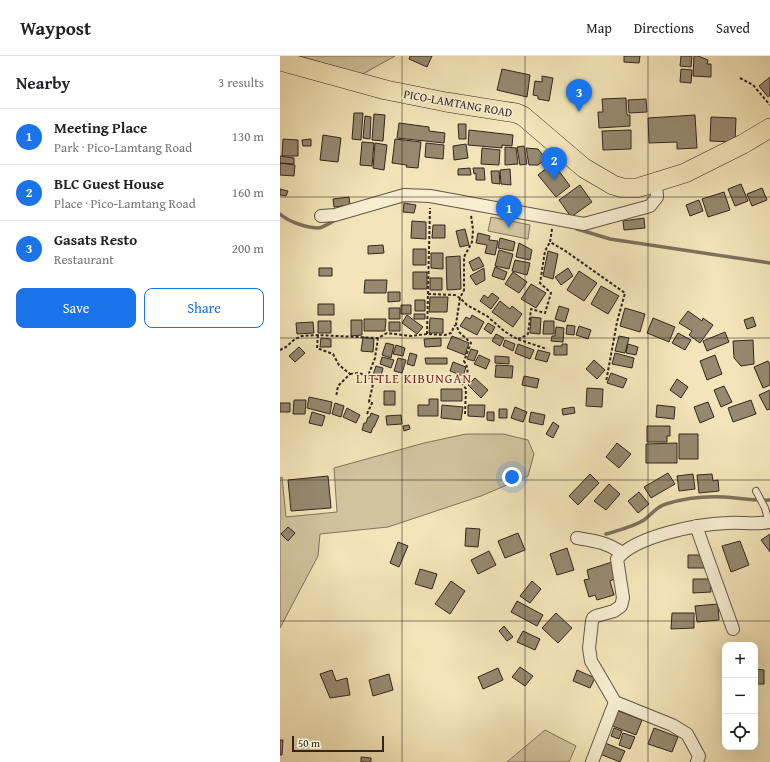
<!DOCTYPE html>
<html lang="en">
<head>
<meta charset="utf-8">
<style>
  :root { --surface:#fff; --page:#f2f2f2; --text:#202124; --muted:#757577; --line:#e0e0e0; --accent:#1a73e8 }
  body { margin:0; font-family:"Gentium Book Plus",serif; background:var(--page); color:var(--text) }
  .controls { position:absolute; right:12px; bottom:12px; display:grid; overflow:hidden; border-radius:8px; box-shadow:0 4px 16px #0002 }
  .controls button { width:36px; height:36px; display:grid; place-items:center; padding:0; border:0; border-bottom:1px solid var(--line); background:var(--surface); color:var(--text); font:20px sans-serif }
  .scale { position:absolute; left:12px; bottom:10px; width:92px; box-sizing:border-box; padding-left:4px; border:2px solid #32251e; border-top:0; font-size:11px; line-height:14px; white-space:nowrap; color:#32251e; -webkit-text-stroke:3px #f7eed2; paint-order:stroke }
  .you { position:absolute; left:232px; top:421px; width:14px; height:14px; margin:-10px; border:3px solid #fff; border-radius:50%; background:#1a73e8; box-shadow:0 0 0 6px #1a73e833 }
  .badge { display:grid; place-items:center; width:26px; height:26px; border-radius:50%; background:var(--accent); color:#fff; font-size:13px; font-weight:700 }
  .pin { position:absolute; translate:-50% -33px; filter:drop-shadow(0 1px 2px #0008) }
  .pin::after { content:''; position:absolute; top:21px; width:14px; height:12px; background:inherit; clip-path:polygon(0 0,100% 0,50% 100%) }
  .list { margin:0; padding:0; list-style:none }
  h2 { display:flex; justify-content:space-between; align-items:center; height:52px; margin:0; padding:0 16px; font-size:17px }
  h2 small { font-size:13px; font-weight:400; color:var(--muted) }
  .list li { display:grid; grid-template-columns:26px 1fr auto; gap:12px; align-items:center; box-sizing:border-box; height:56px; padding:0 16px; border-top:1px solid var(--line) }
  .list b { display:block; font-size:15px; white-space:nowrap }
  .list p { margin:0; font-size:13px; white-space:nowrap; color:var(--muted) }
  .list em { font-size:13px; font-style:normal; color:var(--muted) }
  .actions { display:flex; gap:8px; padding:12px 16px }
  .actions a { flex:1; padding:9px 0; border:1px solid var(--accent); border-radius:8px; text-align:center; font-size:14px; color:var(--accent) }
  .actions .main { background:var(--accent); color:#fff }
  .icon { flex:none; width:22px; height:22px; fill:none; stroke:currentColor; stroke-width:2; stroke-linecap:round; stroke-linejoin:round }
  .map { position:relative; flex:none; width:490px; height:706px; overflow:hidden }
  header { display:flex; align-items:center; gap:24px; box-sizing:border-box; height:56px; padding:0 20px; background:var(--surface); border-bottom:1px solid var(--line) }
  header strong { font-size:19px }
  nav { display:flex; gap:22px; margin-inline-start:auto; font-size:14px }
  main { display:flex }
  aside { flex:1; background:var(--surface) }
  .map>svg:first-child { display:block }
</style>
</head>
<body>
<header>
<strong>Waypost</strong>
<nav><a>Map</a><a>Directions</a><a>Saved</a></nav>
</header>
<main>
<aside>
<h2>Nearby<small>3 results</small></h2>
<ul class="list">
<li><span class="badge">1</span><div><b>Meeting Place</b><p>Park · Pico-Lamtang Road</p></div><em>130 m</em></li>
<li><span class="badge">2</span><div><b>BLC Guest House</b><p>Place · Pico-Lamtang Road</p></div><em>160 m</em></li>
<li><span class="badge">3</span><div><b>Gasats Resto</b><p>Restaurant</p></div><em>200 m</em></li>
</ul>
<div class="actions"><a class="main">Save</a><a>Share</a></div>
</aside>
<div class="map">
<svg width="490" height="706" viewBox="0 0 490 706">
  <rect width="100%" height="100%" fill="#f3e5b9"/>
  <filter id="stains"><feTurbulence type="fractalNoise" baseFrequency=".005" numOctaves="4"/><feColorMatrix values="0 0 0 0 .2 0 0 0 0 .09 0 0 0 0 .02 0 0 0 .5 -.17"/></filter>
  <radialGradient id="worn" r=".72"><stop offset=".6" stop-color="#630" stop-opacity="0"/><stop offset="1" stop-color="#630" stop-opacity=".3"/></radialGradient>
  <path fill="#d2c49f" stroke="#82745e" d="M20 0H115L81 19Z
    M211 161 250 169 248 183 208 175Z
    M186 378H223L248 384 254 398 248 420 201 440 108 471 40 478 38 500 0 572V422L2 421 6 461 57 456 54 412 144 387Z
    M265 674 296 690 289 706H227Z"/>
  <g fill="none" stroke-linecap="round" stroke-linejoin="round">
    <path stroke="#7e715b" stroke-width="3.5" d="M0 158C9 166 27 172 39 172 44 171 51 166 56 164
      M297 173 330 183 490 207
      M326 478C339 474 353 471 364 464 371 459 377 450 386 448 405 442 424 440 444 441 460 442 474 445 490 444"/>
  </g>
  <path fill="#96896f" stroke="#32251e" d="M130 0H152L147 11 129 3Z
    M344 0H360L359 7 344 6Z
    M401 0H412L411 11 400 10Z
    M414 0H418L428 4 427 8H431V21L413 20Z
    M222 13 250 19 247 41 217 34Z
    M401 13 412 14 411 27 400 26Z
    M262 20 273 22 269 45 258 43V40L253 39 255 25 262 26Z
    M490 21V39L488 41 479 30Z
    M346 42 347 59H350V70L319 72 318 56H323L322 43Z
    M366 43 367 56 349 57 348 44Z
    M74 57H83L81 84 72 83Z
    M94 58 105 59 103 85 92 84Z
    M415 59 417 92 397 93V86L369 87 368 62Z
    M85 60 91 61 90 83 83 82Z
    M431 61 456 62 455 86 430 85Z
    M119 67 149 71V75L165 77 164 87 117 82Z
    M178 68H186V83H179Z
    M189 74 233 79 232 90 222 89V92L188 89Z
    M351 74V93L323 94 322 75Z
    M43 79 61 82 58 106 40 104Z
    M3 83 18 84V100H2Z
    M31 83V90H23L22 84Z
    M115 83 141 86 138 112 126 111 127 109 112 107Z
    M82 86 94 87 92 110 80 109Z
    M95 87 107 89 104 114 93 112Z
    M146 87 164 89 163 103 145 101Z
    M186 88 188 102 174 104 173 90Z
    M244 90 247 108 240 109 237 91Z
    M225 91 236 92 238 108 225 109Z
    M202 92 220 94 219 109 201 108Z
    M246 92 258 93 266 103 258 109H249Z
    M0 100 14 102V108L0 107Z
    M0 107 15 109 14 120 0 119Z
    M273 107 290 130 276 141 258 119Z
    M190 112 191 119H178V113Z
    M193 112H204L205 124H196V117L194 118Z
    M230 113 231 129 221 128 220 114Z
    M211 115H219L220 128 212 127Z
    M461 128 468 145 455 150 448 133Z
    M300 129 312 146 291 161 279 144Z
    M482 132 487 144 472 150 467 138Z
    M0 133 8 135 6 140 0 139Z
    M444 136 450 154 428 161 422 143Z
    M69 141 70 149 54 151 53 143Z
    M419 144 423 155 410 160 406 149Z
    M124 147 136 149 134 157 123 156Z
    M364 162 365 172 344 174 343 165Z
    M132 165 146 166V183L131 182Z
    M153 169H165V182H152Z
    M185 173 189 189 180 191 176 175Z
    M198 177 210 180 209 184 218 185 215 199 205 197 207 189 196 187Z
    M220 182 235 186 233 195 218 192Z
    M239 187 252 194 250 204 236 201Z
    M103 189 104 197 88 198V190Z
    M133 193H146V209H133Z
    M219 194 233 198 229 213 215 210Z
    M268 195 278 198 273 223 263 220Z
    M151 197H163V213L151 212Z
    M180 200 181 233 167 234 166 201Z
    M199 201 204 210 193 215 189 206Z
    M235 204 250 207 247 219 232 215Z
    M215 211 227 216 224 224 212 220Z
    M39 212H52V220H39Z
    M204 212 205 224 196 229 190 220Z
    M288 212 293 220 281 229 275 221Z
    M299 215 317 227 304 245 287 234Z
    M133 216H147V233H133Z
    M233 216 247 226 239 237 225 228Z
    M150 222H162V234H150Z
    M85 224H107L106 237H84Z
    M251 228 266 237 256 252 241 243Z
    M321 230 339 240 328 258 311 248Z
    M108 236H120V245L108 246Z
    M212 237 219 242 211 253 200 245 204 239 208 242Z
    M150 241H168L167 256H149Z
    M135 244H145V255H135Z
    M220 245 230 253 232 250 242 258 233 271 212 256Z
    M38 248H54V259H38Z
    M121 249H131V258H121Z
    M279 250 289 253 285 266 275 263Z
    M109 252H120V263H109Z
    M345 252 365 258 360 276 340 270Z
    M408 255 422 265 423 262 433 269 420 287 409 279 412 275 399 267Z
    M134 258H145V263H134Z
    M127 259 143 271 137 278 122 267Z
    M192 259 204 266 197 279 180 270 186 261 190 263Z
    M251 261 261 262 260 278 250 277Z
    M473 261 476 270 467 273 464 264Z
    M150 262 163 263V277H149Z
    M373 262 395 271 389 286 367 277Z
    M84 263H106L105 275H84Z
    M71 264H82V279L71 280Z
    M38 265H51V277H38Z
    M264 265H274V278H263Z
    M33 266 34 277 17 278 16 267Z
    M109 266H120V275H109Z
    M208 267 215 271 211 278 204 273Z
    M287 269 295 270 294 279 286 278Z
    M299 270 311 274 308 283 296 279Z
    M276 271 284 272 283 286 271 285 272 280H275Z
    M445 276 449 286 427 295 423 285Z
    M398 277 411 284 405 294 392 287Z
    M216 278 224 282 220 290 212 285Z
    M172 280 189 287 185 299 167 292Z
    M339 280 349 282 345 297 335 295Z
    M83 281 94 283 93 296 81 295Z
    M41 282 51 283V291H40Z
    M161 282V290L145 291 144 283Z
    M225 284 235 288 233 295 223 290Z
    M473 284 474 308 461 310 454 302 453 285Z
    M106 287 114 289 111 302 102 299Z
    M238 288 254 294 250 303 235 297Z
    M282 288H287V299H274V290H282Z
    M348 288 358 291 356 299 346 297Z
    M116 289 125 292 123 300 113 298Z
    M19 291 25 297 15 306 9 300Z
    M191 293 198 295 194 305 187 303Z
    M258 294 270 297 267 306 255 303Z
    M130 297 137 299 134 310 127 308Z
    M335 297 354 302 352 312 332 308Z
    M199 299 210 304 206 313 194 308Z
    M435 299 442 318 427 324 420 305Z
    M215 300 229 301V308L215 307Z
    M102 301 114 304 111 312 100 308Z
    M118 302 126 304 122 317 114 315Z
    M145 302H167V308H146Z
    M314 304 325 314 317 323 306 313Z
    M488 305 490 309V329L483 332 474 311Z
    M173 306 186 311 183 320 170 315Z
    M216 309 233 310 232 322 215 321Z
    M96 310 103 312 100 324 92 322Z
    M331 317 347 323 343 332 327 327Z
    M244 320 259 323 257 332 242 329Z
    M195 322 208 334 201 342 188 329Z
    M397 323 408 331 401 342 390 334Z
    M444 330 452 346 441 351 434 334Z
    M307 332 323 333 322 351 306 350Z
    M161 333H182V345H161Z
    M490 334V353L487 354 479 339Z
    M104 335H115V349H104Z
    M29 341 52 346 50 358 27 352Z
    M149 343H158V360H138V349H149Z
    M14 344H26L25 358H13Z
    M471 344 476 358 453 366 448 352Z
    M428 346 434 361 420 367 414 351Z
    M0 347H10V356H0Z
    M55 347 64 350 61 361 52 358Z
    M162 349 183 351 181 364 161 362Z
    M188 349H205L204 361 188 360Z
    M377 349 395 351 394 363 376 361Z
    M235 351 247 356 243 366 231 362Z
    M294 351 295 357 283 359 282 353Z
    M67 352 80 359 76 367 63 361Z
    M219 353H227V362H219Z
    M32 356 45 360 42 370 29 367Z
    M207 356H214V365L207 364Z
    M251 356 265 359 263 369 249 366Z
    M91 357 99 360 94 371H93L91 377 82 374 84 367H86L88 361H90Z
    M121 359 122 368 107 369 106 360Z
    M273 366 279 370 273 382 266 378Z
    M129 369 130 373 124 375 123 370Z
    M367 370H390V380H387V386H367Z
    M399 378H418V403H399Z
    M337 387 351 398 339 412 326 401Z
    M397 387V407H366V388Z
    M388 417 395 428 371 442 364 431Z
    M310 418 319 427 298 449 289 440Z
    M413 418 415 433 399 435 397 420Z
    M432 418 433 425 438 424 439 435 419 437 417 419Z
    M48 420 51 452 11 455 8 424Z
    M329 428 340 438 326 454 314 445Z
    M359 436 369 448 358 457 348 445Z
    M8 471 15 477 8 485 1 478Z
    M186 472 200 473 198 491 185 490Z
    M238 477 245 494 225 502 218 485Z
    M490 478V496L481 484Z
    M460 485 469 509 451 516 442 490Z
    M118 486 128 490 119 511 110 507Z
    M287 492 294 514 277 519 270 498Z
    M209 495 216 509 198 518 191 504Z
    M408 499H423L424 512H408Z
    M332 506 337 522 330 525 334 539 317 544 315 539 309 541 304 524 309 523 307 514Z
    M140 513 157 518 152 533 135 528Z
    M413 523H430L431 536 413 537Z
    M171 525 185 535 170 558 155 548Z
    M252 525 261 533 250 547 240 540Z
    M237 545 263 559 257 570 231 556Z
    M438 548 439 564 417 566 415 550Z
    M276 557 292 572 278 587 262 572Z
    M392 557H414V572L391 573Z
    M224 570 233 581 227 585 219 575Z
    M243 575 260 583 255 594 237 586Z
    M240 611 253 620 245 630 232 621Z
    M218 612 223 624 203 633 198 621Z
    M475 613 484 614V628H475Z
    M52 614 56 625 67 622 70 639 50 642 40 618Z
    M297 614 315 622 310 632 293 625Z
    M109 618 113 634 93 640 89 624Z
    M336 654 362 664 356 679 330 669Z
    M334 672 342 675 339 683 331 680Z
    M374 672 398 681 392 696 368 688Z
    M343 677 355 681 350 693 339 689Z
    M0 684H3L2 699H0Z
    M325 687 345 695 340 706 320 698Z
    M81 701 91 702V706H81Z"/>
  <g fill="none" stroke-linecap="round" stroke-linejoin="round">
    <defs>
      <path id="lane" d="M476 435 485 452 489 467"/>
      <path id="street" d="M41 160 55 159 124 139 150 140 304 168 370 150 377 141 376 126
        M416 470 453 573
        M297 482C315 485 326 486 342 497
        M312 706 335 646
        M417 706 419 700 407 678 392 669 335 646 311 605 309 592 312 565 313 562 316 560 334 555 341 550 343 542 337 503C355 480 418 468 447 467 461 466 476 469 490 466"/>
      <path id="primary" d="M0 5 106 34 166 46 236 57 243 60 304 112 333 129 343 132H357L405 117 463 88 490 72"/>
    </defs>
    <use href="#lane" stroke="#625545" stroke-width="8"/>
    <use href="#street" stroke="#625545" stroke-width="14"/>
    <use href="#primary" stroke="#32251e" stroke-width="20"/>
    <path stroke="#32251e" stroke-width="2" stroke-dasharray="3 2" stroke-linecap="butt" d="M460 22 473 29 490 49
      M272 173 270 186 284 194 345 237 337 266 326 326
      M148 238 175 239 180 242 187 249 207 260 224 275 237 283 267 293
      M147 278 150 152
      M38 279 37 292 53 298 59 309 70 318 58 330 56 341
      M238 283 245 280 248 278 251 253 265 257 271 237 260 227 265 195 270 186
      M0 294 6 291 15 283 22 280 38 279 98 282 107 277 131 280 147 278 165 279 171 277 175 269
      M70 318 78 317 88 320
      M87 358 92 347 89 346 93 328 88 320 95 302 98 282
      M185 358 186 333 181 326C188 317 190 315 184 305L191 287 179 276 176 268 180 242 184 234V201L192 186 193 174 191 159"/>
    <use href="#lane" stroke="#f7eed2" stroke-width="6"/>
    <use href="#street" stroke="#f7eed2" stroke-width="12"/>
    <use href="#primary" stroke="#f3e5b9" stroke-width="19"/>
  </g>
  <path fill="none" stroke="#32251e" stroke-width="1" stroke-opacity="0.55" d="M122 0V706M245 0V706M368 0V706M0 141H490M0 282H490M0 424H490M0 565H490"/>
  <g text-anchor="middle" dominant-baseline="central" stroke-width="3" stroke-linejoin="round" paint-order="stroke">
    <g font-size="12" fill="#32251e" stroke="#f7eed2">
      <text transform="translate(178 47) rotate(10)">PICO-LAMTANG ROAD</text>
    </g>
    <g font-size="13" letter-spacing="1" fill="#7a1f14" stroke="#f7eed2">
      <text x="134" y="322">LITTLE KIBUNGAN</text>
    </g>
  </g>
  <rect width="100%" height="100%" filter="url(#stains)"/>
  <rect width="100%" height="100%" fill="url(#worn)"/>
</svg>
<div class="controls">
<button>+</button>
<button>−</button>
<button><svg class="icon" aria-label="locate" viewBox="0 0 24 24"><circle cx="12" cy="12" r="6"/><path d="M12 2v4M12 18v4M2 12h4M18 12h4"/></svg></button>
</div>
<div class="scale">50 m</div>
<div class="you"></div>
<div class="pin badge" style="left:229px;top:172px">1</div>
<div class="pin badge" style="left:274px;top:124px">2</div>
<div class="pin badge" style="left:299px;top:56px">3</div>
</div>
</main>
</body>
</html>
